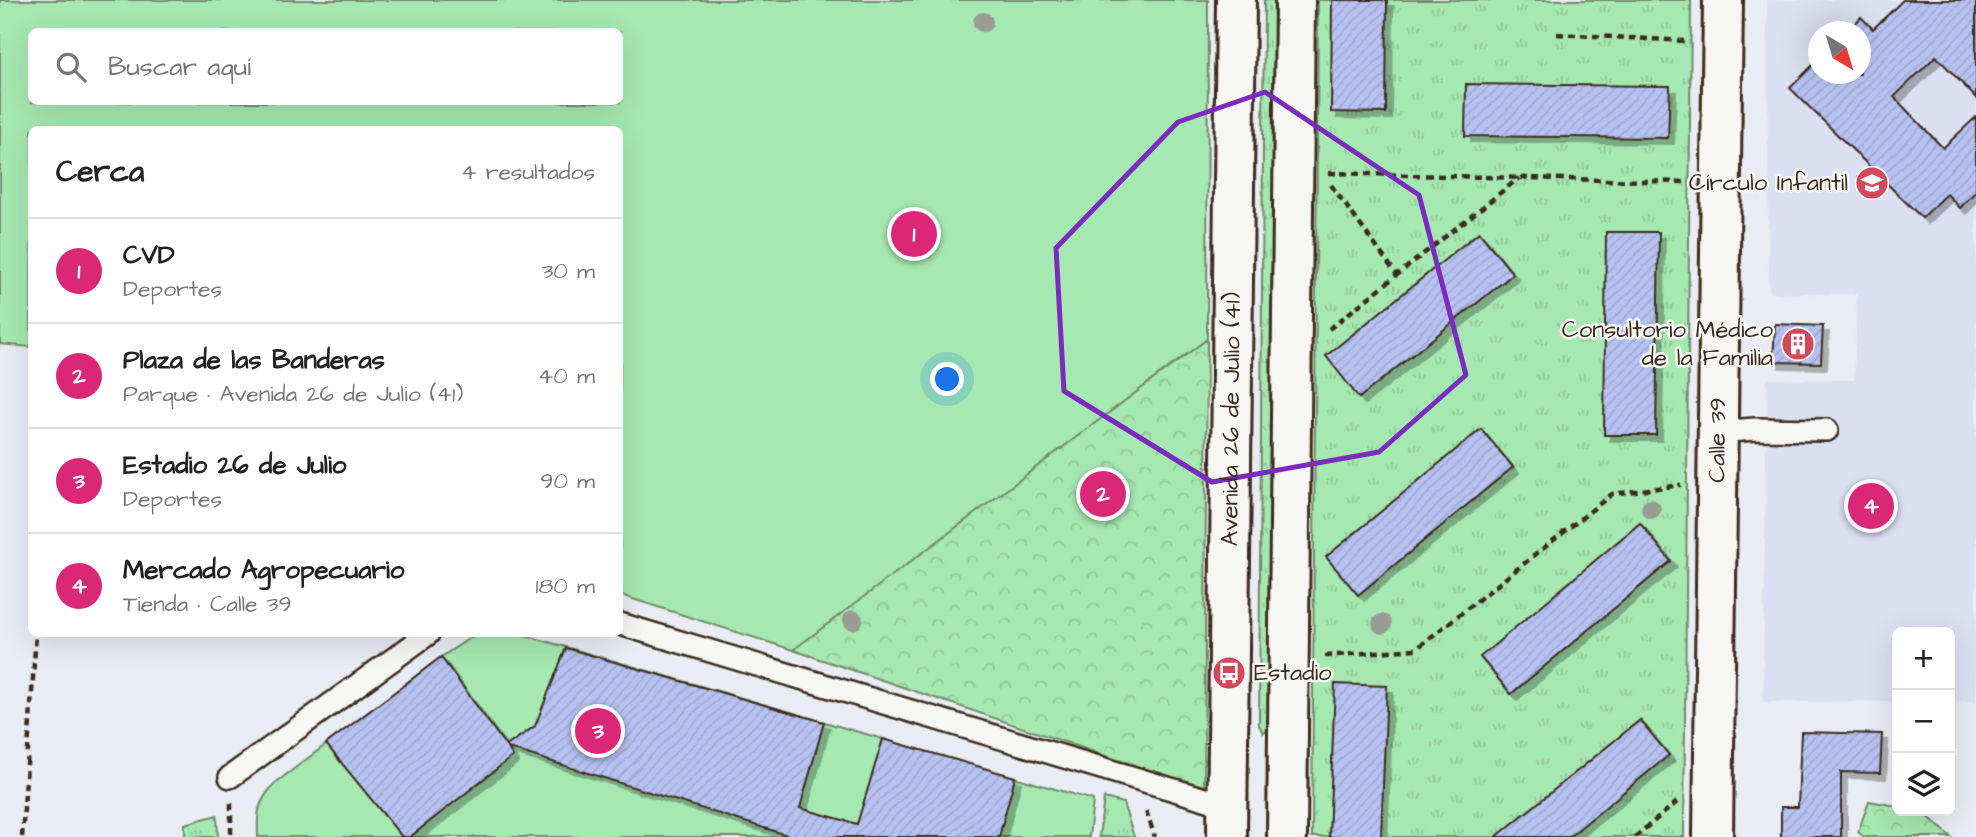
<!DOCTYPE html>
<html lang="es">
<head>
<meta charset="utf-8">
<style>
  :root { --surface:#fff; --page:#f2f2f2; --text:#222; --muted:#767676; --line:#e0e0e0; --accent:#db2777 }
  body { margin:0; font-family:"Architects Daughter",sans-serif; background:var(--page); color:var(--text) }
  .controls { position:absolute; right:21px; bottom:21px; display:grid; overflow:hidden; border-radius:10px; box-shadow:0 7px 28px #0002 }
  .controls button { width:63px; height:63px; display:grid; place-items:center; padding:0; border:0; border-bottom:2px solid var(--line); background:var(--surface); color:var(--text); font:35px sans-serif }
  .compass { position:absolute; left:1808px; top:21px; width:63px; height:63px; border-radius:50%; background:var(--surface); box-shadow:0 7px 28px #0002; rotate:142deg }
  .you { position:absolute; left:948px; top:380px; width:24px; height:24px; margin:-18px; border:5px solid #fff; border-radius:50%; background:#1a73e8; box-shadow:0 0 0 10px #1a73e833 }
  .badge { display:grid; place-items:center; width:46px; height:46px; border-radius:50%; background:var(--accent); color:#fff; font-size:23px; font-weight:700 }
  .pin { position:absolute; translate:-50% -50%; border:4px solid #fff; box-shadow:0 2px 7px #0006 }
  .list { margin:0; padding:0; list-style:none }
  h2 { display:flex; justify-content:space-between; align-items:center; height:91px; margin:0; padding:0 28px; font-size:30px }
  h2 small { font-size:23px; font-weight:400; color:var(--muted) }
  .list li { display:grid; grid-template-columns:46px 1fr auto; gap:21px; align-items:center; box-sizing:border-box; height:105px; padding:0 28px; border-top:2px solid var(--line) }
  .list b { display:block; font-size:26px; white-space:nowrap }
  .list p { margin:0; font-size:23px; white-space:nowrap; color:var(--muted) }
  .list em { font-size:23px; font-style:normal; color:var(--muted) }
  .icon { flex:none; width:38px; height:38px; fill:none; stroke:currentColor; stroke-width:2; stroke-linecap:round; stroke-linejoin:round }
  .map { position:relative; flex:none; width:1976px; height:837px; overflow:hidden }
  .search { position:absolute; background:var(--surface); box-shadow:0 7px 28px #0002; left:28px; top:28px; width:595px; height:77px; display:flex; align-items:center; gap:18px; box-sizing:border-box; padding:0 24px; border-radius:10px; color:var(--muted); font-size:26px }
  .panel { position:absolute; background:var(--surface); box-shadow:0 7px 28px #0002; left:28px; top:126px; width:595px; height:511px; border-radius:10px }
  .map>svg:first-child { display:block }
</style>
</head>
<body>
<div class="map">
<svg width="1976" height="837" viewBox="0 0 1976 837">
  <defs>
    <pattern id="grass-tufts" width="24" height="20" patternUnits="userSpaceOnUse" patternTransform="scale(1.75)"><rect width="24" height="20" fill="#a6e8b1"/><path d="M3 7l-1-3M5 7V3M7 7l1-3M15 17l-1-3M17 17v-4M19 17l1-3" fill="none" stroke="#90c798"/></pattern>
    <pattern id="forest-crowns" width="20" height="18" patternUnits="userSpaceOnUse" patternTransform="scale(1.75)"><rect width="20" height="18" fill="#a6e8b1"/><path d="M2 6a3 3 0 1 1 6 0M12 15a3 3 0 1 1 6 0" fill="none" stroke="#90c798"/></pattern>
    <pattern id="building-hatch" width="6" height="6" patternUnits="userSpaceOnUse" patternTransform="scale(1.75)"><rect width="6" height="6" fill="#b7c2f3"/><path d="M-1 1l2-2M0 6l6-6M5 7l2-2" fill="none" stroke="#9ea7d0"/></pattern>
    <filter id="shadow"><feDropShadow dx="6" dy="6" stdDeviation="0" flood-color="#0004"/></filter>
  </defs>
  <rect width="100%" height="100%" fill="#e9ecf2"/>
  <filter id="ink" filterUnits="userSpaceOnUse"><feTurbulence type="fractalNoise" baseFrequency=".0143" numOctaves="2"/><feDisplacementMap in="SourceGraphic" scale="14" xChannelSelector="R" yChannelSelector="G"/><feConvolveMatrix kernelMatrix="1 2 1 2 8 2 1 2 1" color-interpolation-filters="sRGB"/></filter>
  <g filter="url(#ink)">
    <path fill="#dadff2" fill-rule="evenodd" d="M1767 0H1976V701H1950V632H1897V701L1763 702 1767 379 1854 380 1857 294 1769 293ZM1818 32H1860V74H1818Z"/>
    <path fill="url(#grass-tufts)" stroke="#708968" stroke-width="2" d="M1264 0H1277L1270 726 1263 733 1259 725Z
      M1318 0H1691L1684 837H1312Z
      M1104 798 1123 803 1134 837H1099Z
      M217 815 218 837H185V824Z"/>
    <path fill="url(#forest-crowns)" stroke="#708968" stroke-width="2" d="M1207 339 1204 789 793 650V648Z
      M1869 801 1897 806V811L1923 812 1951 837H1864L1858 832Z"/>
    <path fill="#a6e8b1" stroke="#708968" stroke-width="2" fill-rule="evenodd" d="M0 0H1208L1207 339 793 650 620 595V130H32L31 347 0 344ZM32 32H620V102H32Z
      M476 634H521L1093 800 1089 837H258C257 812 257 804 274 784L441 657Z"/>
    <path fill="url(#building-hatch)" stroke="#3b2a1e" stroke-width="2" filter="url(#shadow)" d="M1332 0H1387L1386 113 1331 112Z
      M1903 0H1976V98L1936 56 1894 97 1943 148 1976 117V191L1960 208 1947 194 1922 218 1790 88 1818 60V74H1860V32H1847L1861 17 1873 29Z
      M1466 84 1670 86 1668 138 1465 136Z
      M1479 232 1513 274 1359 398 1326 356Z
      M1606 232H1659L1656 435H1604Z
      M1775 324 1823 326 1821 363 1773 362Z
      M1481 429 1513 467 1358 595 1326 557Z
      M1640 523 1671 561 1511 694 1480 657Z
      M566 648 824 722 800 808 857 824 883 739 1015 777 999 837H793L508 748 513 756 410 837H402L326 744 441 657 506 746 535 726Z
      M1335 684 1387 686 1381 837H1329Z
      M1640 720 1669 755 1569 837H1496Z
      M1801 732 1882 734 1880 773 1841 772V837H1781V807H1798Z"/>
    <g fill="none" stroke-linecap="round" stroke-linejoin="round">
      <defs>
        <path id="lane" d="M1717 432 1755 429 1827 430
          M620 624 1228 806
          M230 777 428 634"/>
        <g id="street">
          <path id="s1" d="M1713 837 1723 0"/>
        </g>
        <g id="secondary">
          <path id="s2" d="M1227 837 1236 0"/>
          <path d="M1287 837 1295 0"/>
        </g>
      </defs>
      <use href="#lane" stroke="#3b2a1e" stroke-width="26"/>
      <use href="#street" stroke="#3b2a1e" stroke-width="44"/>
      <use href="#secondary" stroke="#3b2a1e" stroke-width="44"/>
      <path stroke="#3b2a1e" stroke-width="4.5" stroke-dasharray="7 5" stroke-linecap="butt" d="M1557 34 1686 41
        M1329 173 1684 182
        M1331 185 1397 275
        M1329 329 1519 178
        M1325 656 1416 649 1612 494 1681 485
        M231 803V837
        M1146 811 1155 837
        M22 837 36 634
        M1635 837 1677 802"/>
      <use href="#lane" stroke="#f6f6f2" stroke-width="21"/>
      <use href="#street" stroke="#f6f6f2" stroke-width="38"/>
      <use href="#secondary" stroke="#f6f6f2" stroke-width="38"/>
    </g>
    <g fill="#989c92">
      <circle cx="983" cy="22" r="10"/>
      <circle cx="1651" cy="509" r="10"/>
      <circle cx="853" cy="620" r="10"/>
      <circle cx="1382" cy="624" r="10"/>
    </g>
  </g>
  <path fill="none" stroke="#7b2cbf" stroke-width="5" stroke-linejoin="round" d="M1265 92 1419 195 1466 375 1379 452 1212 482 1064 391 1056 248 1178 122Z"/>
  <defs>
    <symbol id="school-disc" viewBox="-11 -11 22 22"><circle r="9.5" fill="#d1495b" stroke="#f6f6f2"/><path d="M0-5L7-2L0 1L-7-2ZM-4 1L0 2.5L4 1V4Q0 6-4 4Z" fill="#fff"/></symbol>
    <symbol id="building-disc" viewBox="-11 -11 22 22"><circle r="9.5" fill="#d1495b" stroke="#f6f6f2"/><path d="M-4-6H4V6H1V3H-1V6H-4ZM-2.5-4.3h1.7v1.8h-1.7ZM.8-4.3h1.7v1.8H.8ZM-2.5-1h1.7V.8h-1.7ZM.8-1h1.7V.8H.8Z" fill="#fff"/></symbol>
    <symbol id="bus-disc" viewBox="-11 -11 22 22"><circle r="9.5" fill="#d1495b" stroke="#f6f6f2"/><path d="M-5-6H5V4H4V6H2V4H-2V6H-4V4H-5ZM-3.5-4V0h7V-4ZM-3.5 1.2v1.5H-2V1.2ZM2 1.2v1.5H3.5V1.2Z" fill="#fff"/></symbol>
  </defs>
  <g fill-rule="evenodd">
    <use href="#school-disc" x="1853" y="164" width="38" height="38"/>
    <use href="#building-disc" x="1779" y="325" width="38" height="38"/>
    <use href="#bus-disc" x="1210" y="654" width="38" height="38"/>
  </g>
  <g text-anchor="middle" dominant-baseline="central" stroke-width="5" stroke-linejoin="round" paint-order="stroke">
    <g font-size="24" fill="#3b2a1e" stroke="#f6f6f2" text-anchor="end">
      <text x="1848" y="183">Círculo Infantil</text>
      <text x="1773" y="330">Consultorio Médico<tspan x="1773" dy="28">de la Familia</tspan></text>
      <text x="1254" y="673" text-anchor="start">Estadio</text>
    </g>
    <g font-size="24" fill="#3b2a1e" stroke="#f6f6f2">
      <text stroke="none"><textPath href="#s2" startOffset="418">Avenida 26 de Julio (41)</textPath></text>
      <text stroke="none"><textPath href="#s1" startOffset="397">Calle 39</textPath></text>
    </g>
  </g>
</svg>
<div class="controls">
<button>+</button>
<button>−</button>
<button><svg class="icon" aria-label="layers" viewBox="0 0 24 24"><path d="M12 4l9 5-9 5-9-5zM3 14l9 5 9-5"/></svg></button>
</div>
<svg class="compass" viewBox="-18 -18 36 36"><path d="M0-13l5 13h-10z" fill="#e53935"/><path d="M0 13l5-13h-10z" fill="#767676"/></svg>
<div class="you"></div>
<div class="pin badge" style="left:914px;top:234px">1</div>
<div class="pin badge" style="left:1103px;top:494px">2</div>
<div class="pin badge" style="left:598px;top:731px">3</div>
<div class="pin badge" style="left:1871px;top:506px">4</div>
<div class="search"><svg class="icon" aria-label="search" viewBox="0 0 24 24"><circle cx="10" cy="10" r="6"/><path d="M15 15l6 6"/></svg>Buscar aquí</div>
<section class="panel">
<h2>Cerca<small>4 resultados</small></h2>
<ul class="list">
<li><span class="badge">1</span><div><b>CVD</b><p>Deportes</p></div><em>30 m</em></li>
<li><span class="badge">2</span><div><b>Plaza de las Banderas</b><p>Parque · Avenida 26 de Julio (41)</p></div><em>40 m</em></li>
<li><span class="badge">3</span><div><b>Estadio 26 de Julio</b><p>Deportes</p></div><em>90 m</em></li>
<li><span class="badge">4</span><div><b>Mercado Agropecuario</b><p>Tienda · Calle 39</p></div><em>180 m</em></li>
</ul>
</section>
</div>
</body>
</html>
